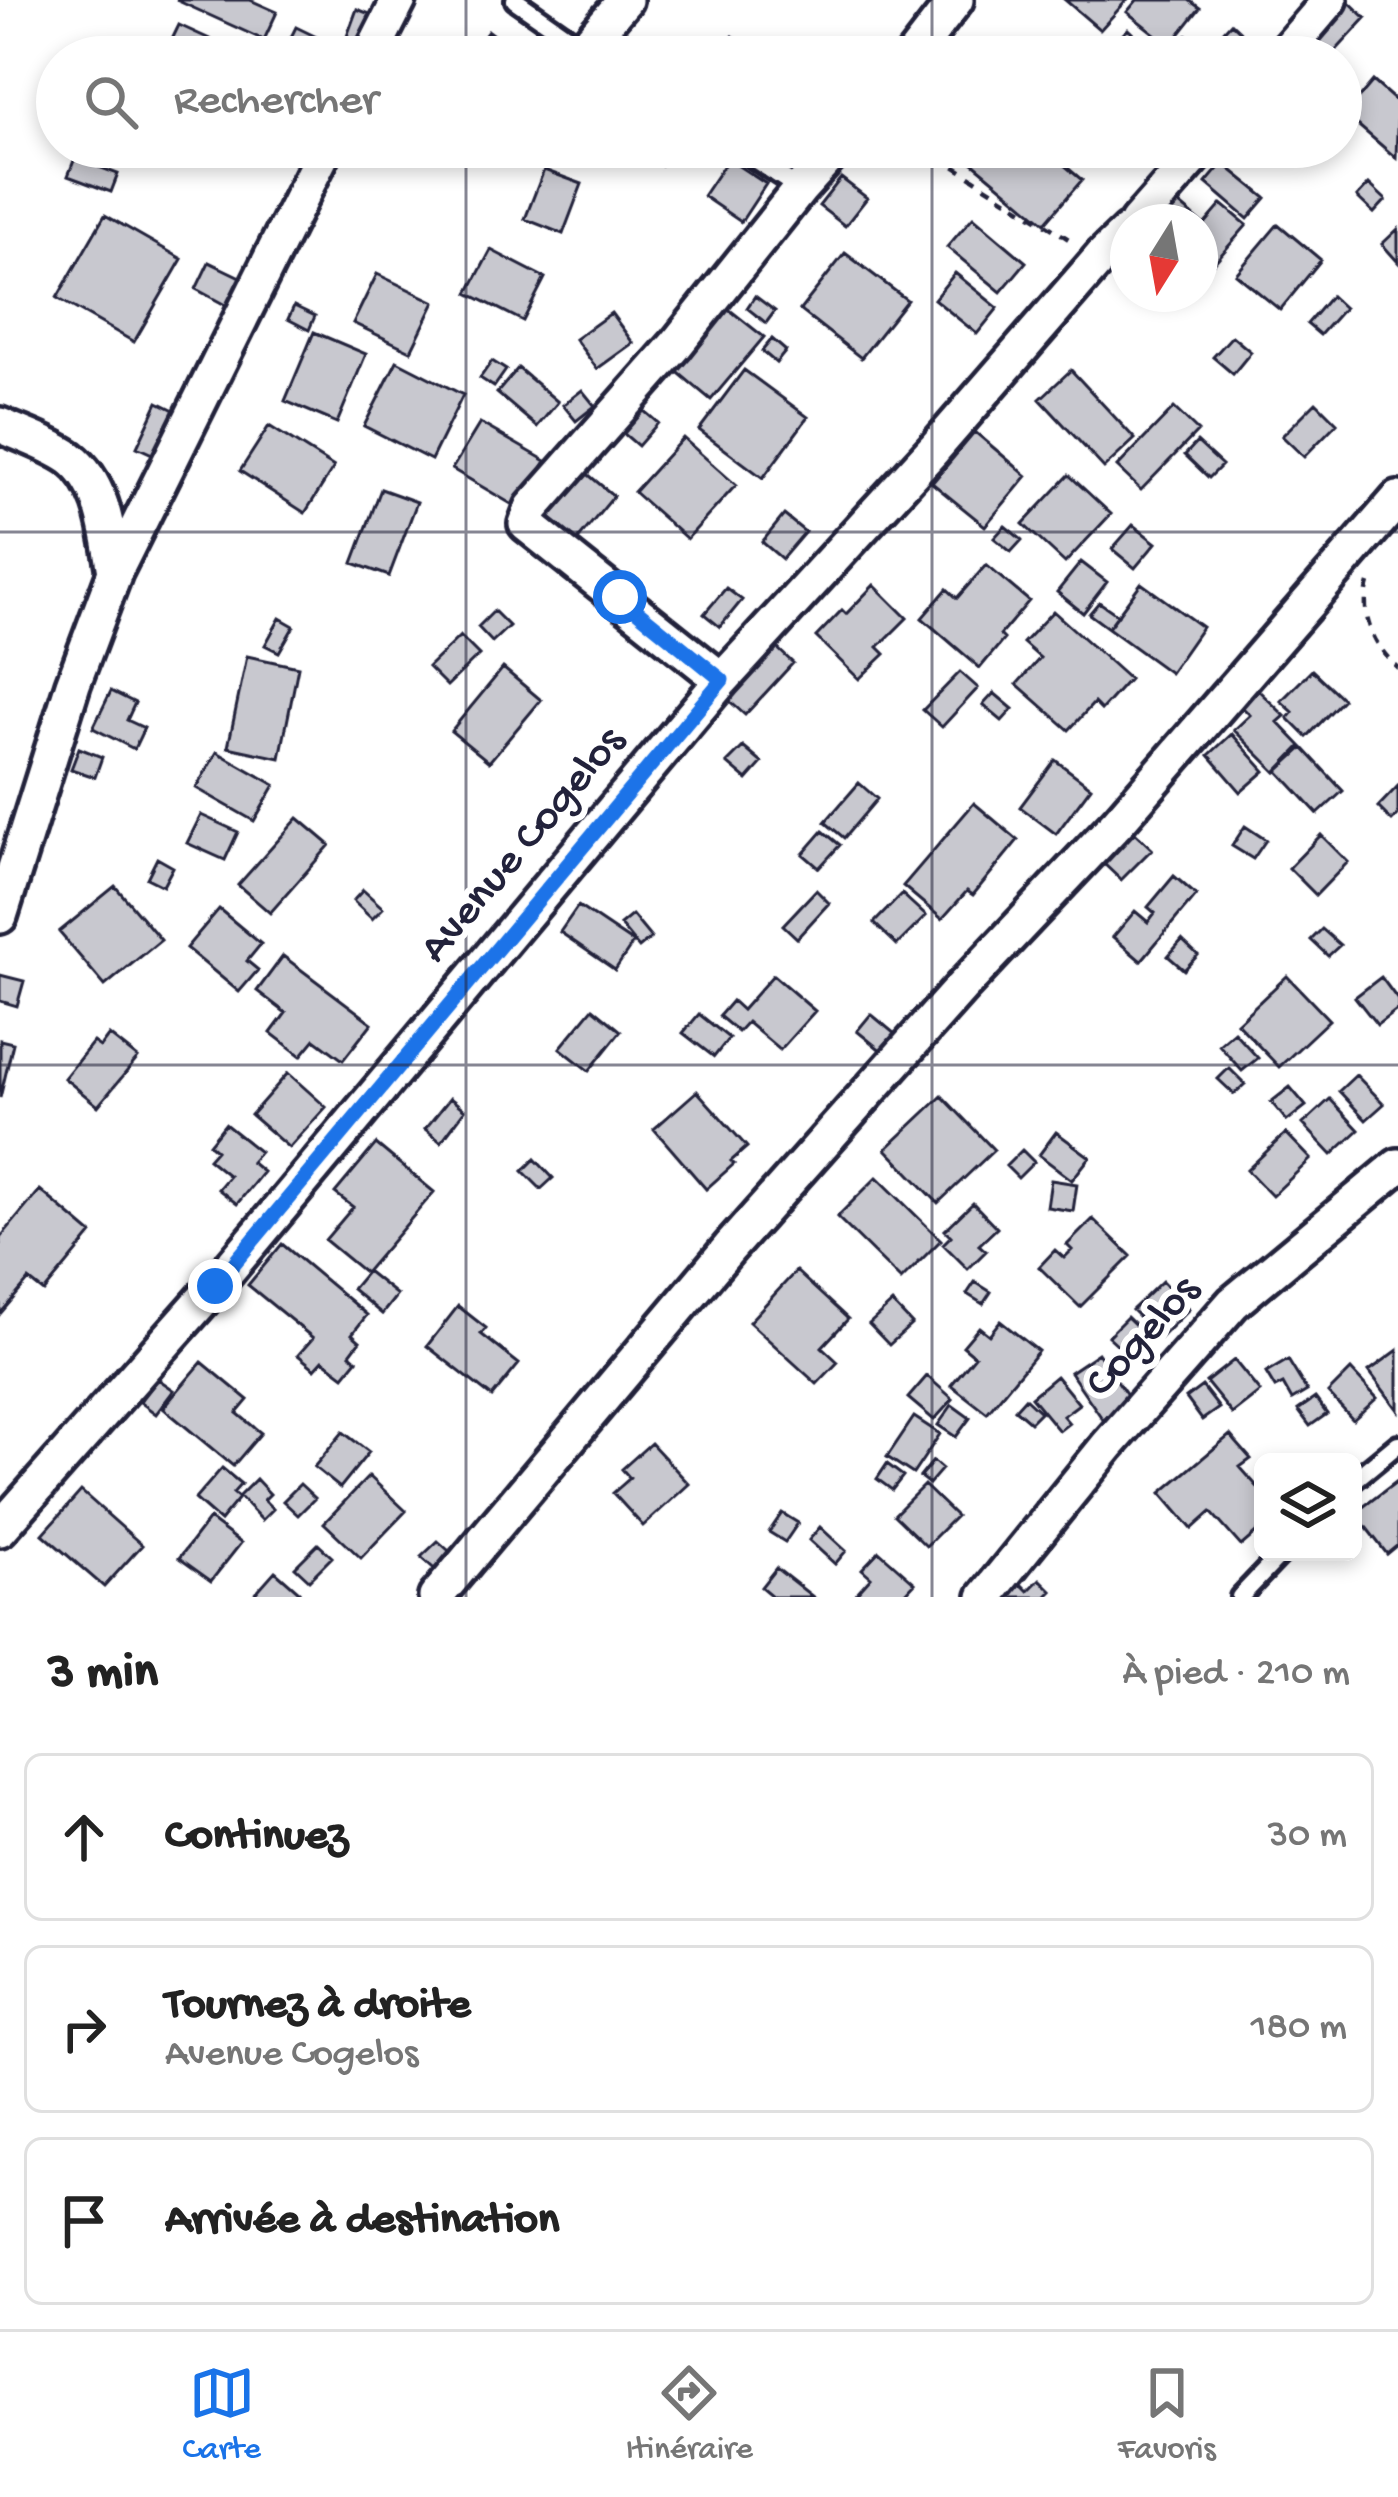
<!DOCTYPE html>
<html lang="fr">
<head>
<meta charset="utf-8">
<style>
  :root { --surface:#fff; --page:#f2f2f2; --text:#222; --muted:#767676; --line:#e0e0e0; --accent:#1a73e8 }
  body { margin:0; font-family:"Gochi Hand",sans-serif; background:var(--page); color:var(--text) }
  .controls { position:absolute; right:36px; bottom:36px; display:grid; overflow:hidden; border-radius:18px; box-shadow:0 6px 18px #0003 }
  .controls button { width:108px; height:108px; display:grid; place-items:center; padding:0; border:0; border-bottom:3px solid var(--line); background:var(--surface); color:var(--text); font:60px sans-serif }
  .compass { position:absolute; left:1110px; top:204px; width:108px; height:108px; border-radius:50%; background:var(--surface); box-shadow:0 6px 18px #0003; rotate:191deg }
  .stop { position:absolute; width:36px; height:36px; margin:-27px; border:9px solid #1a73e8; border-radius:50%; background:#fff }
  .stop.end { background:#1a73e8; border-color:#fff; box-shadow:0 3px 12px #0008 }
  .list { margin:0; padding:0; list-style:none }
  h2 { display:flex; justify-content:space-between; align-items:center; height:156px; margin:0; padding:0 48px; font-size:51px }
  h2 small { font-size:39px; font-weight:400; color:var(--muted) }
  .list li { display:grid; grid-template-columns:78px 1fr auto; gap:36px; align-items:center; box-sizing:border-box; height:168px; margin:0 24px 24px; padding:0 24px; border:3px solid var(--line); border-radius:18px }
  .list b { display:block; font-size:45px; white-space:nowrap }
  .list p { margin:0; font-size:39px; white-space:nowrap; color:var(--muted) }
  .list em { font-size:39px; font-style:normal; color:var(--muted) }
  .icon { flex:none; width:66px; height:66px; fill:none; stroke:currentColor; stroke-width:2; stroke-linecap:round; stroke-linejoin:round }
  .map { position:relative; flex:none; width:1398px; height:1597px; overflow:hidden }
  .search { position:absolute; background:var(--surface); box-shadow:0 6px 18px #0003; left:36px; right:36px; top:36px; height:132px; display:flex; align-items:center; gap:30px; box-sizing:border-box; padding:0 42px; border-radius:66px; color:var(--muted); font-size:45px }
  .sheet { height:732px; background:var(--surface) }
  nav { display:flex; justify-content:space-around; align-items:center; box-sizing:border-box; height:168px; border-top:3px solid var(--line); background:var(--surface); font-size:33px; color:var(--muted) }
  nav a { display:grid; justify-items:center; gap:6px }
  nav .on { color:var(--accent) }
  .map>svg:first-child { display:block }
</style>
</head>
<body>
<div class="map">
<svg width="1398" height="1597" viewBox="0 0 1398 1597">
  <rect width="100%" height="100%" fill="#fff"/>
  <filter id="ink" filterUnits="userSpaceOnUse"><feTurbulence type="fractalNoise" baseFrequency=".00833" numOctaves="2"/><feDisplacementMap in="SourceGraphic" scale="24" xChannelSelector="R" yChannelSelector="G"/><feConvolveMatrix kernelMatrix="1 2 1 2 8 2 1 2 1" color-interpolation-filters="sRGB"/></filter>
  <g filter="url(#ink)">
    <path fill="#c8c8cf" stroke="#22223b" stroke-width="3" d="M176 0H250L277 12 264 40Z
      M1065 0H1127L1100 30Z
      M1137 0H1189L1200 8 1170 46 1127 12Z
      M1342 0H1347L1366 18 1330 57H1289Z
      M357 9 375 16 359 57 342 50Z
      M1231 23 1247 38 1230 57H1174L1170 54 1187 35 1205 51Z
      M179 25 216 42 209 57H173L165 54Z
      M296 27 337 47 332 57H316L288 43Z
      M1128 29 1157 57H1118L1109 48Z
      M488 31 508 46 500 57H486L475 48Z
      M733 36 756 55 754 57H715Z
      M1373 81 1398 103 1396 158 1345 114Z
      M647 147H668L661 165 643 158Z
      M985 147H1043L1082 180 1045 223 972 162Z
      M75 158 118 174 111 192 68 176Z
      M728 159 766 184 741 222 703 196Z
      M1223 163 1266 198 1248 219 1206 183Z
      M544 170 582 184 563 234 525 219Z
      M841 178 867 198 845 226 819 206Z
      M1369 184 1386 200 1374 213 1357 197Z
      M1172 198 1204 225 1222 204 1247 225 1214 263 1200 251V222H1166L1157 215Z
      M105 215 182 259 134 342 57 298Z
      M973 217 1026 262 1001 292 947 247Z
      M1278 224 1321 260 1280 310 1236 274Z
      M1398 229V262L1382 244Z
      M491 250 545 278 523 321 468 293Z
      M845 253 907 300 861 358 800 310Z
      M209 262 244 279 229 307 196 289Z
      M955 273 998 308 977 334 934 299Z
      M377 274 435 302 411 351 353 323Z
      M755 296 775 311 766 323 747 308Z
      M1331 296 1344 308 1320 335 1307 324Z
      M294 306 315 316 309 330 288 319Z
      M726 307 764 337 711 400 674 369Z
      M611 313 633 343 597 369 575 339Z
      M314 332 366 354 337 423 285 401Z
      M1232 336 1251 352 1233 374 1213 357Z
      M772 339 786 351 776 363 762 351Z
      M397 361 463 395 431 460 364 426Z
      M492 361 506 370 494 387 480 378Z
      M518 368 558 402 537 427 497 393Z
      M744 370 808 417 763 478 699 430Z
      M1071 370 1135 439 1104 468 1040 399Z
      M582 390 595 406 576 421 563 405Z
      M158 402 180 413 159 457 137 447Z
      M1316 402 1337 423 1304 457 1282 436Z
      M636 404 658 423 638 446 616 427Z
      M1174 408 1198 431 1141 490 1117 467Z
      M480 423 546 461 518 508 452 469Z
      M269 426 334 467 305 513 240 471Z
      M975 432 1027 476 985 526 932 483Z
      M683 438 736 485 687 539 634 492Z
      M1197 442 1222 465 1209 478 1185 455Z
      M584 471 614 496 571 548 541 524Z
      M1069 475 1111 514 1065 563 1023 524Z
      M381 489 417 502 389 576 353 563Z
      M784 515 805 532 782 559 762 542Z
      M1133 525 1156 543 1135 568 1112 549Z
      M1005 526 1022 540 1011 552 994 538Z
      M1081 562 1107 582 1083 613 1057 592Z
      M986 565 1029 601 1000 635 1004 639 980 668 922 618 947 589 957 598Z
      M1141 583 1202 627 1170 673 1108 628Z
      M874 585 907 618 878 647 885 654 859 679 816 637 842 610 846 614Z
      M726 588 742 600 720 627 704 614Z
      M1099 602 1118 615 1108 628 1089 614Z
      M494 611 509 626 492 642 478 627Z
      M1053 611 1129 679 1101 710 1094 703 1069 730 1017 684 1040 658 1023 643Z
      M280 618 294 626 279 652 265 645Z
      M460 636 479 655 447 686 428 667Z
      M774 645 793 663 745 715 725 697Z
      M247 656 298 667 280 758 228 747Z
      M503 668 541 700 489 762 451 731Z
      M1312 670 1343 699 1307 737 1288 718 1293 712 1281 701Z
      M960 672 978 688 942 727 923 710Z
      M1258 690 1285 716 1278 722 1301 746 1276 772 1234 730 1250 715 1241 706Z
      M111 691 135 703 127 720 144 728 134 749 93 728Z
      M994 693 1013 709 1002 721 983 705Z
      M1232 734 1265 771 1241 792 1209 755Z
      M743 747 762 763 747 780 727 763Z
      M79 748 102 757 95 777 71 769Z
      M1303 748 1343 791 1318 814 1278 771Z
      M217 752 275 785 254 821 196 788Z
      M1055 760 1091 787 1056 834 1020 807Z
      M859 783 877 799 844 838 825 822Z
      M1398 786V815L1392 821 1378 807Z
      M974 803 1018 840 973 895 967 891 942 919 903 886Z
      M201 815 238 832 225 860 187 843Z
      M298 818 330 845 270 913 238 885Z
      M1245 826 1266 840 1253 859 1232 846Z
      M823 831 840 845 819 868 803 854Z
      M1134 832 1152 849 1121 880 1103 863Z
      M1321 835 1348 862 1316 895 1289 868Z
      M157 858 173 867 163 886 147 878Z
      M1174 876 1196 895 1141 961 1113 937 1135 911 1148 922 1155 913 1148 907Z
      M115 886 161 940 105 986 59 932Z
      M363 890 383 908 372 919 353 901Z
      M816 890 829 903 797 938 783 925Z
      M902 894 926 916 897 945 874 923Z
      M578 906 633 943 615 970 560 932Z
      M219 909 261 944 247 961 258 970 239 992 186 948Z
      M632 915 651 938 639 948 620 925Z
      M1322 929 1340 945 1328 956 1311 940Z
      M1182 940 1198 955 1184 970 1168 956Z
      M283 956 372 1023 343 1060 315 1039 301 1056 271 1033 286 1013 257 991Z
      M0 975 24 981 17 1006 0 1001Z
      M773 975 815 1011 780 1050 747 1022 738 1032 719 1016 732 1001 742 1010Z
      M1287 976 1329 1020 1279 1067 1237 1023Z
      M1381 977 1398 1000V1009L1377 1025 1355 997Z
      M593 1008 621 1031 589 1071 560 1048Z
      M699 1014 729 1038 714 1057 683 1033Z
      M871 1014 901 1039 888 1056 857 1031Z
      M1234 1032 1258 1058 1242 1071 1219 1045Z
      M109 1035 138 1058 98 1106 64 1078 93 1042 100 1047Z
      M0 1040 13 1043 0 1098Z
      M1229 1068 1245 1084 1234 1094 1218 1079Z
      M288 1073 326 1107 289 1148 251 1115Z
      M1356 1075 1384 1104 1366 1120 1339 1091Z
      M1290 1087 1306 1106 1287 1121 1271 1102Z
      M697 1091 747 1147 731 1161 734 1164 706 1189 654 1129Z
      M942 1096 994 1150 938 1203 886 1149Z
      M450 1098 465 1110 441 1142 425 1129Z
      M1330 1099 1359 1130 1332 1155 1303 1124Z
      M225 1124 260 1152 251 1162 263 1172 237 1204 218 1189 229 1176 208 1159 216 1150 209 1144Z
      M1056 1132 1090 1157 1072 1180 1039 1155Z
      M1286 1133 1311 1159 1272 1196 1247 1170Z
      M376 1144 434 1192 365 1273 325 1240 353 1207 335 1193Z
      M1022 1150 1034 1162 1018 1178 1006 1166Z
      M535 1159 553 1178 541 1189 523 1171Z
      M877 1177 941 1240 901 1280 837 1217Z
      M1051 1180 1077 1184 1073 1211 1047 1207Z
      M40 1190 92 1234 44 1292 29 1280 0 1314V1238Z
      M973 1203 997 1228 979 1245 986 1251 968 1269 943 1244 951 1236 945 1230Z
      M1093 1219 1131 1256 1080 1307 1039 1267 1055 1250 1064 1258 1072 1250 1067 1245Z
      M282 1244 367 1315 352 1334 360 1341 350 1354 357 1360 344 1376 323 1360 315 1369 298 1355 313 1338 248 1285Z
      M367 1271 397 1295 382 1314 352 1289Z
      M796 1271 848 1319 822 1347 838 1362 817 1384 749 1322Z
      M1162 1281 1189 1309 1160 1338 1132 1310Z
      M975 1282 991 1292 983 1304 967 1294Z
      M892 1303 912 1324 889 1345 869 1324Z
      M458 1306 486 1328 481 1334 519 1364 492 1397 427 1346Z
      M1127 1317 1149 1338 1131 1357 1108 1336Z
      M1000 1321 1038 1351 987 1413 951 1385 975 1356 963 1346 979 1327 989 1335Z
      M1398 1350V1410L1369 1371Z
      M1098 1353 1134 1405 1106 1424 1070 1372Z
      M1234 1360 1260 1392 1232 1414 1206 1382Z
      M1288 1360 1307 1391 1292 1400 1283 1384 1275 1388 1266 1373Z
      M202 1362 248 1400 237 1413 261 1433 233 1466 163 1408Z
      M1351 1370 1377 1398 1353 1420 1328 1393Z
      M927 1376 953 1399 934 1420 908 1398Z
      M1056 1376 1079 1404 1063 1416 1069 1423 1059 1431 1031 1397Z
      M158 1379 174 1390 156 1414 140 1402Z
      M1202 1386 1219 1408 1202 1420 1186 1398Z
      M1025 1398 1040 1412 1030 1422 1015 1409Z
      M1315 1398 1327 1414 1310 1426 1298 1410Z
      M952 1405 970 1418 956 1437 938 1425Z
      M914 1417 940 1434 913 1474 887 1457Z
      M343 1432 369 1452 340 1488 314 1467Z
      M1230 1435 1251 1459 1240 1467 1263 1493V1527L1241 1546 1211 1512 1192 1529 1161 1493Z
      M651 1443 689 1484 643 1526 613 1493 630 1478 622 1469Z
      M933 1461 942 1469 929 1484 920 1477Z
      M887 1464 903 1476 892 1490 877 1479Z
      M222 1468 241 1484 233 1493 239 1498 220 1521 195 1499Z
      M369 1476 406 1511 361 1558 324 1523Z
      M256 1479 270 1494 264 1500 273 1509 262 1520 239 1496Z
      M1396 1482 1398 1485V1545L1387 1554 1355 1513Z
      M300 1484 315 1498 298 1515 283 1501Z
      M924 1485 956 1516 926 1546 894 1515Z
      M81 1491 142 1545 104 1587 43 1534Z
      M782 1513 798 1523 785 1542 769 1532Z
      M209 1519 241 1543 211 1581 179 1558Z
      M820 1527 846 1551 835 1564 809 1540Z
      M438 1541 457 1558 441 1575 421 1557Z
      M318 1544 332 1557 309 1580 295 1567Z
      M879 1551 915 1583 902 1597 855 1595 871 1577 862 1569Z
      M776 1568 813 1597H773L761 1587Z
      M275 1571 299 1592 295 1597H252Z
      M1040 1579 1052 1591 1046 1597H1012L1010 1595 1021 1584 1028 1591Z"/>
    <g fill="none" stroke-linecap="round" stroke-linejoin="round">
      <defs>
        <path id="lane" d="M515 0 588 51
          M736 147 800 189
          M1353 1481 1398 1444
          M1240 1597 1283 1552"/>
        <path id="street" d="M584 48 625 0
          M370 57 399 0
          M912 57 956 0
          M1281 57 1330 0
          M1137 222 1203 147
          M0 425C22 435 50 444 70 458 104 484 108 533 115 572
          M722 680 526 524 532 508 675 346 800 189 838 147
          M0 916 73 684 115 572 326 147
          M0 1529 215 1286 722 680 934 449 1101 257 1128 231
          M436 1597 730 1247 961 988 1118 822 1398 499
          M985 1597 1108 1445 1233 1303 1398 1166"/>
      </defs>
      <use href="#lane" stroke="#22223b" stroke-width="26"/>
      <use href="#street" stroke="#22223b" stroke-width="42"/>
      <path stroke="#22223b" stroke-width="4.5" stroke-dasharray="9 9" stroke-linecap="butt" d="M924 147 1075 243
        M1369 583C1359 616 1374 646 1398 668"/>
      <use href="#lane" stroke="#fff" stroke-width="16"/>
      <use href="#street" stroke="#fff" stroke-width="33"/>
    </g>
  </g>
  <g fill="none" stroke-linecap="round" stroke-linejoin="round" filter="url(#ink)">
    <path stroke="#1a73e8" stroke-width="15" d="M215 1286 722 680 620 597"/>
  </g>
  <path fill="none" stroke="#22223b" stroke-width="3" stroke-opacity="0.55" d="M466 0V57M932 0V57M466 147V1597M932 147V1597M0 532H1398M0 1065H1398"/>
  <g text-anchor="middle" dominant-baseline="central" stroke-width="12" stroke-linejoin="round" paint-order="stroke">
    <g font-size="45" fill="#22223b" stroke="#fff">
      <text transform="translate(524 846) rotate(-50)">Avenue Cogelos</text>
      <text transform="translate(1144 1338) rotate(-48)">Cogelos</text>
    </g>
  </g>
</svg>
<div class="controls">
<button><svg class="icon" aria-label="layers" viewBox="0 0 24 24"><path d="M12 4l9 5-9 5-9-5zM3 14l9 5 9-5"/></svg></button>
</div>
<svg class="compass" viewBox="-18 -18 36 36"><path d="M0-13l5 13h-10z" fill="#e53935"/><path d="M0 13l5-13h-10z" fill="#767676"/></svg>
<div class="stop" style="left:620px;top:597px"></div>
<div class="stop end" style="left:215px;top:1286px"></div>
<div class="search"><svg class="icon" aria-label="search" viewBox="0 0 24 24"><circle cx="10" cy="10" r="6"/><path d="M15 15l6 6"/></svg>Rechercher</div>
</div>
<section class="sheet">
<h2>3 min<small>À pied · 210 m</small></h2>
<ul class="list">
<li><svg class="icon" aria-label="ahead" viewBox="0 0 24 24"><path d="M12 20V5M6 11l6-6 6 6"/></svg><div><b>Continuez</b></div><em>30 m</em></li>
<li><svg class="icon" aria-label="right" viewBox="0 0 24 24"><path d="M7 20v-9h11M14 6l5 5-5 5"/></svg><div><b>Tournez à droite</b><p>Avenue Cogelos</p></div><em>180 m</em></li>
<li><svg class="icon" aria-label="arrive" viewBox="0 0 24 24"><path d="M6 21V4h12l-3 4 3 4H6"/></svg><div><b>Arrivée à destination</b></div></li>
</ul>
</section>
<nav>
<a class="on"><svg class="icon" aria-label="map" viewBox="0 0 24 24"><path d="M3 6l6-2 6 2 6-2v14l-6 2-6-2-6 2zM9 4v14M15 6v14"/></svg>Carte</a>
<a><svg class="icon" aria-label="directions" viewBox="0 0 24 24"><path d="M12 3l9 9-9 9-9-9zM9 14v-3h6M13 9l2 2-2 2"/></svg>Itinéraire</a>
<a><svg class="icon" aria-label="saved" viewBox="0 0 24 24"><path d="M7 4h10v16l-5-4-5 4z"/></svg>Favoris</a>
</nav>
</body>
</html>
